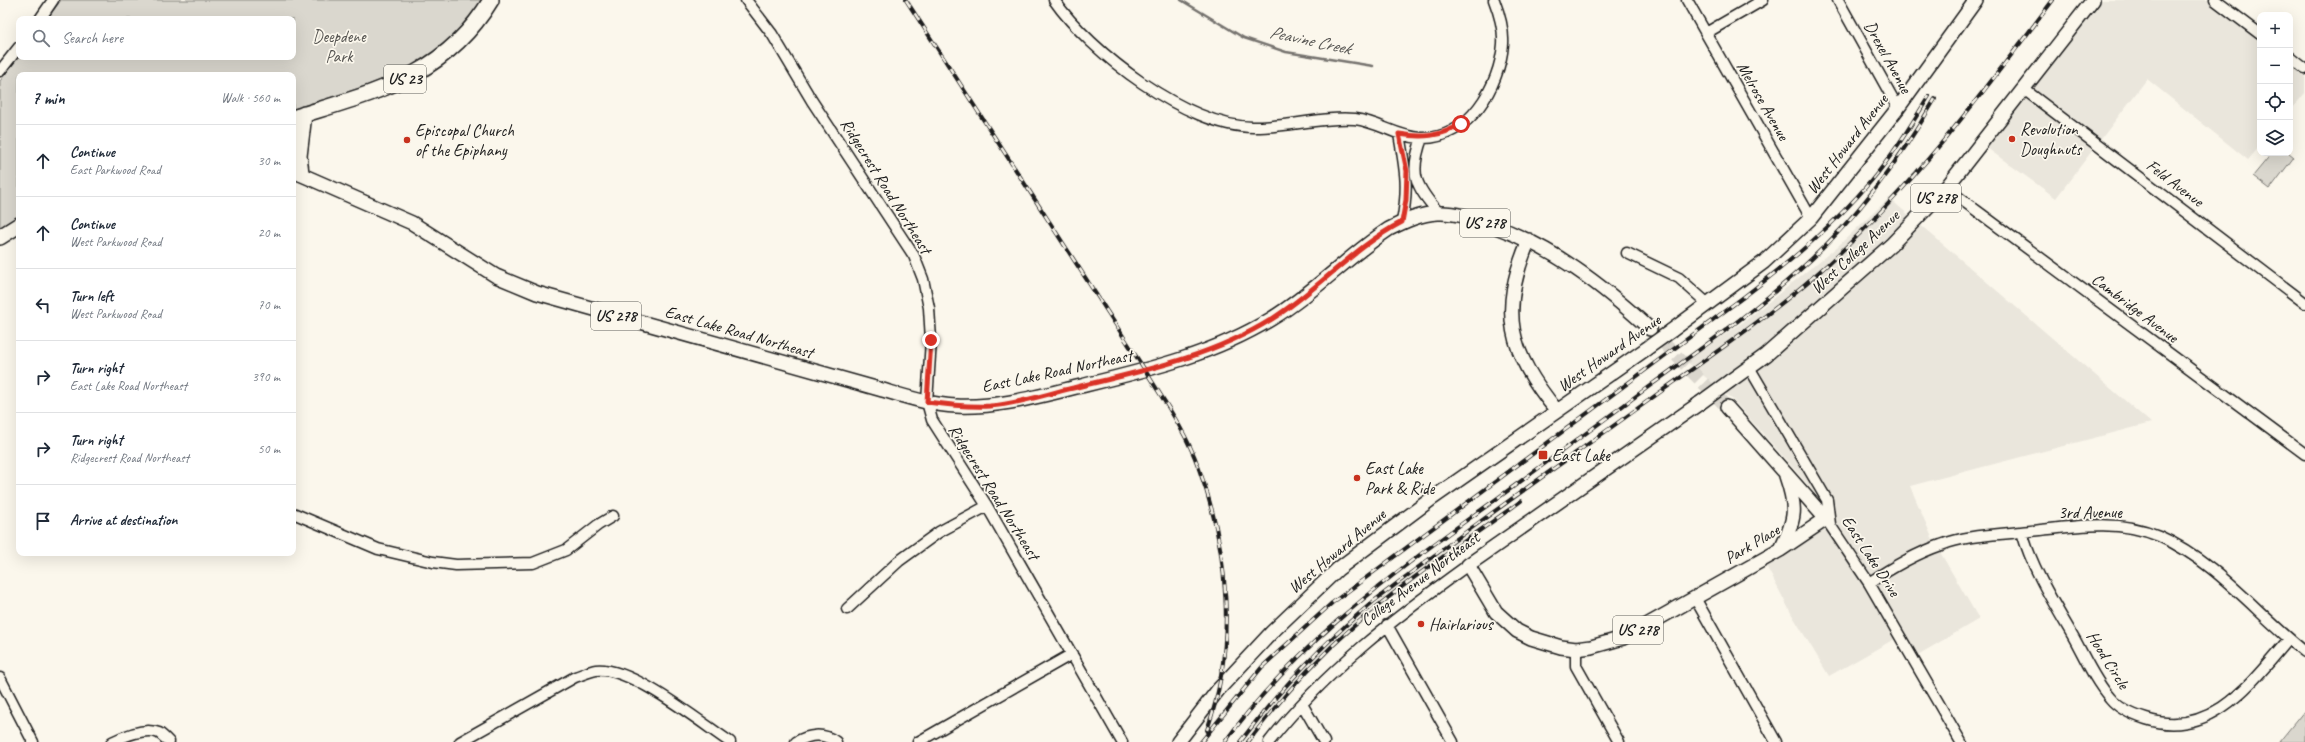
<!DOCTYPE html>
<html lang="en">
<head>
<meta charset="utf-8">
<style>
  :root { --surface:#fff; --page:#f6f6f7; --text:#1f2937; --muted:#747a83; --line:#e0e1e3 }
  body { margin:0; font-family:Caveat,sans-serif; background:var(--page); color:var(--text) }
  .controls { position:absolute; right:12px; top:12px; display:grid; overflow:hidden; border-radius:8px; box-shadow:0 4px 16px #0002 }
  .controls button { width:36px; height:36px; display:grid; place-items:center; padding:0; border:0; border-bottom:1px solid var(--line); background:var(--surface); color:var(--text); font:20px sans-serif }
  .stop { position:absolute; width:12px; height:12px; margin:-9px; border:3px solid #d93025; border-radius:50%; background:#fff }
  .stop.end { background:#d93025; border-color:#fff; box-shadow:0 1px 4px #0008 }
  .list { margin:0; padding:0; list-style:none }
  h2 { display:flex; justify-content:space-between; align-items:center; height:52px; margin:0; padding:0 16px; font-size:17px }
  h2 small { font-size:13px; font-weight:400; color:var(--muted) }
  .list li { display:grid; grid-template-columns:26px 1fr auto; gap:12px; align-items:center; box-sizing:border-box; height:72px; padding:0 16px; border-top:1px solid var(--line) }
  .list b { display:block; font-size:15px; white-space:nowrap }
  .list p { margin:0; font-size:13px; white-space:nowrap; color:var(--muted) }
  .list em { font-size:13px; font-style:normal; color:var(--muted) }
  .icon { flex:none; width:22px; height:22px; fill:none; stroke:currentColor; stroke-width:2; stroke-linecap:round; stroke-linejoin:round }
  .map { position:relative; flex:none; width:2305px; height:742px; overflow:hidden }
  .search { position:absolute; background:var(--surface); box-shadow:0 4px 16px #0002; left:16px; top:16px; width:280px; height:44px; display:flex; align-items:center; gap:10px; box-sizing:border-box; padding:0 14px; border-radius:8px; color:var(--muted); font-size:15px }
  .panel { position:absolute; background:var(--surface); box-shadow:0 4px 16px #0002; left:16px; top:72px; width:280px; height:484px; border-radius:8px }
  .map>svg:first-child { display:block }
</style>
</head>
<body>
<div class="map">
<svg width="2305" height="742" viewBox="0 0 2305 742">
  <rect width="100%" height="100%" fill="#fbf7ec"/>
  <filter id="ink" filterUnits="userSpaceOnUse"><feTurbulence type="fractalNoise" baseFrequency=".025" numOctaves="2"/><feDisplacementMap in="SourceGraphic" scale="8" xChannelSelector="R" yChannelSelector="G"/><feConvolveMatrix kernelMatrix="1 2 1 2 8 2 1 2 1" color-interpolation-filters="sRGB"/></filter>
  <g filter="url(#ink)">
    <path fill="#eae6dc" d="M2084 0H2218L2260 31V146L2248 160 2147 79 2056 198 1980 143 1983 129Z
      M2290 53 2305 64V93L2290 111Z
      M1889 198 2151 423 1910 486 1933 540 1979 619 1916 656 1903 634 1829 676 1791 613 1762 558 1834 514 1733 400 1686 361 1746 320 1837 247Z"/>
    <path fill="#dad7ce" stroke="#7b7a75" d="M61 0H483C439 71 367 85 293 109V75H19V217L0 228V81L19 56 293 57V19H47Z
      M2272 153H2289L2294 157 2270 189 2253 176Z
      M2305 710V742H2279Z"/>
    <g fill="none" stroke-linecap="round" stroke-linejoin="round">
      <path stroke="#74726e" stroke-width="2.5" d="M1181 0 1244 38 1286 52 1373 66"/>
      <path stroke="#dad6cd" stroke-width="13" stroke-dasharray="13 6" stroke-linecap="butt" d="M1650 329 1727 407"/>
      <defs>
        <path id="minor" d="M746 0 772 34 812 101 914 256 923 279 929 308 931 340 927 402 932 420 987 506 1122 742
          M1054 0C1090 52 1187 127 1253 127 1286 128 1323 116 1355 119 1379 122 1397 137 1421 138 1469 140 1500 85 1503 44 1504 29 1499 13 1494 0
          M1687 0 1811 218
          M1838 0 1898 108
          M2215 0 2260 34
          M40 19 53 0
          M1706 33 1763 0
          M2290 57 2305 69
          M0 71 19 47
          M2025 90 2305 303
          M1399 134C1405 170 1409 185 1402 222
          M1422 138C1409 174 1415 186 1439 213
          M1946 188 2305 454
          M1627 253 1679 278 1708 304
          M1749 367 1827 500 1830 524
          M293 513 378 549 433 562 456 565 533 563 566 550 598 525 613 516
          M1826 519 1869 583 1961 742
          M2022 532C2032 569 2055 605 2074 638 2085 658 2095 681 2110 698 2119 709 2133 715 2146 719 2211 740 2252 682 2289 639
          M1869 583C1891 568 1915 554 1941 545 1967 535 1994 535 2021 532 2066 528 2115 517 2159 536 2216 561 2257 614 2305 652
          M1695 598 1776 742
          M847 609 899 561 939 532 987 506
          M1387 625 1453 742
          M1576 649V666L1619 742
          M0 678 33 742
          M1302 704 1324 742
          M112 742C124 736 146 727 159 733 162 735 166 739 169 742
          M460 742 575 677C582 675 589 671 596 670 631 666 700 722 730 742
          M796 742C808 735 823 732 836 742
          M918 742 1072 654
          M1269 742C1325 671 1396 617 1468 565"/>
        <path id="major" d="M293 171 412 223 496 276 537 293 879 389C904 396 930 405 956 406 999 408 1039 396 1081 386 1147 370 1212 355 1271 319 1314 293 1348 256 1389 229 1405 221 1420 214 1438 213 1456 212 1474 219 1491 225 1553 247 1602 285 1650 329
          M1529 240C1498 312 1509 352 1557 411
          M1671 331 1764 262 1811 218 1898 108 1976 0
          M1730 381 1766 355 1891 245 1946 188 2093 0
          M1700 403 1468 565 1496 612 1517 631 1531 638 1561 647 1576 649 1591 647 1623 638 1645 626 1780 550 1826 519 1727 407
          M1781 549C1796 518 1797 508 1786 476
          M1178 742 1218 690 1272 632 1338 569 1430 500 1646 349"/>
        <path id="highway" d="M293 118C374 92 444 78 491 0
          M301 173 299 156 304 114
          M0 237 19 225"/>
      </defs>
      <use href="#minor" stroke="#1c1c1c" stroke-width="13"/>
      <use href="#major" stroke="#1c1c1c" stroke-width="16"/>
      <use href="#highway" stroke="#1c1c1c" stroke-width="18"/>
      <use href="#minor" stroke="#fbf7ec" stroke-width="10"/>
      <use href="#major" stroke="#fbf7ec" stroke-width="13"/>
      <use href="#highway" stroke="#fbf7ec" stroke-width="15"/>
      <defs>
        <path id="rail" d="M906 0 1145 370C1164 401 1186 432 1198 466 1229 549 1237 646 1207 730
          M1201 742 1262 667 1332 603 1745 296C1791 261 1834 225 1871 181 1893 155 1911 125 1929 96
          M1225 742C1290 652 1377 585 1467 520 1529 476 1590 430 1651 385 1703 347 1756 310 1804 266 1857 218 1899 161 1935 99
          M1240 742C1280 689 1323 643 1374 601 1468 528 1567 460 1663 390 1719 350 1776 311 1827 265 1913 186 1983 93 2053 0
          M1248 742C1279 700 1315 660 1354 626 1406 580 1465 542 1521 501"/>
      </defs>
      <use href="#rail" stroke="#1c1c1c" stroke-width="4"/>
      <use href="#rail" stroke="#fbf7ec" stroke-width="2.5" stroke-dasharray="8" stroke-linecap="butt"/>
      <defs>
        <path id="major-bridge" d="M1646 349 1671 331
          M1700 403 1730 381"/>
      </defs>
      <use href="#major-bridge" stroke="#1c1c1c" stroke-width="16" stroke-linecap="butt"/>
      <use href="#major-bridge" stroke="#fbf7ec" stroke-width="13"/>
    </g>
  </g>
  <g fill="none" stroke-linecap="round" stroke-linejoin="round" filter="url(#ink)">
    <path stroke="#d93025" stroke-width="5" d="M931 340 927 402C948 405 969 407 990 406 1018 404 1046 394 1073 388 1142 371 1211 357 1272 319 1318 290 1354 247 1402 222L1406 200 1407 171 1399 134C1422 138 1440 137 1461 124"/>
  </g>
  <g fill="#c8321e" stroke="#fbf7ec" stroke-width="1.5">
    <circle cx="2012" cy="139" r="4"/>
    <circle cx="407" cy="140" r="4"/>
    <rect x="1538" y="450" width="10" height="10" rx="2"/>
    <circle cx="1357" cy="478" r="4"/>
    <circle cx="1421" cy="624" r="4"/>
  </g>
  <g text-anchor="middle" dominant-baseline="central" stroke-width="3.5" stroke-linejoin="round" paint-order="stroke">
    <g fill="#fbf7ec" stroke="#5f5e5a" stroke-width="1">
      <rect x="384" y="65" width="42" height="28" rx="3"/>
      <rect x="1911" y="184" width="50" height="28" rx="3"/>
      <rect x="1460" y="209" width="50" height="28" rx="3"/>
      <rect x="591" y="302" width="50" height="28" rx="3"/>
      <rect x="1613" y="616" width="50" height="28" rx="3"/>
    </g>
    <g font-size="16" font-weight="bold" fill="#1c1c1c">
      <text x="405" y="79">US 23</text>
      <text x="1936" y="198">US 278</text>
      <text x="1485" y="223">US 278</text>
      <text x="616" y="316">US 278</text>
      <text x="1638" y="630">US 278</text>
    </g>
    <g font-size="17" fill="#555451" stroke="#fbf7ec">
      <text x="339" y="36">Deepdene<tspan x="339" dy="20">Park</tspan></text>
    </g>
    <g font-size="17" fill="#1c1c1c" stroke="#fbf7ec">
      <text transform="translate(1888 57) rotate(61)">Drexel Avenue</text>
      <text transform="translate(1763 101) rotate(60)">Melrose Avenue</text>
      <text transform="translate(1847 144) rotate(-52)">West Howard Avenue</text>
      <text transform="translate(2175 183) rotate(37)">Feld Avenue</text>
      <text transform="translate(886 186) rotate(58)">Ridgecrest Road Northeast</text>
      <text transform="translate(1855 252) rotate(-43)">West College Avenue</text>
      <text transform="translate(2135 308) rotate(37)">Cambridge Avenue</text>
      <text transform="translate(739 332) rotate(16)">East Lake Road Northeast</text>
      <text transform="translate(1609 353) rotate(-35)">West Howard Avenue</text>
      <text transform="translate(1057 371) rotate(-12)">East Lake Road Northeast</text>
      <text transform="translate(994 492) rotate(58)">Ridgecrest Road Northeast</text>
      <text x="2090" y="512">3rd Avenue</text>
      <text transform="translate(1752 544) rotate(-31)">Park Place</text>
      <text transform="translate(1337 551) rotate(-40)">West Howard Avenue</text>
      <text transform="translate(1871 556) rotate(57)">East Lake Drive</text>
      <text transform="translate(1420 579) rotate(-37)">College Avenue Northeast</text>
      <text transform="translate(2108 660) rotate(58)">Hood Circle</text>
    </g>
    <g font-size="17" fill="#1c1c1c" stroke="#fbf7ec" text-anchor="start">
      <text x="2020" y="129">Revolution<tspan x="2020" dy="20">Doughnuts</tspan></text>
      <text x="415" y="130">Episcopal Church<tspan x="415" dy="20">of the Epiphany</tspan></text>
      <text x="1552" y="455">East Lake</text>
      <text x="1365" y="468">East Lake<tspan x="1365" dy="20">Park &amp; Ride</tspan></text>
      <text x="1429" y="624">Hairlarious</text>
    </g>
    <g font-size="18" font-style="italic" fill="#575653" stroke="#fbf7ec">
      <text transform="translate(1310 40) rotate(12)">Peavine Creek</text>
    </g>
  </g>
</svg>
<div class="controls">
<button>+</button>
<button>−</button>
<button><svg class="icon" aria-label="locate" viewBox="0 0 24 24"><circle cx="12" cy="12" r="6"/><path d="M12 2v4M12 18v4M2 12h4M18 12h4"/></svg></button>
<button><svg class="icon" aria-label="layers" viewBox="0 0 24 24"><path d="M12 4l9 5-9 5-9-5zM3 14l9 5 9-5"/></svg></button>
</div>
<div class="stop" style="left:1461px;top:124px"></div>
<div class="stop end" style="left:931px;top:340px"></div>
<div class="search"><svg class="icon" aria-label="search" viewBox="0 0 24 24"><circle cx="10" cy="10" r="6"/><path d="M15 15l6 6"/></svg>Search here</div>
<section class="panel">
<h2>7 min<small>Walk · 560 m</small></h2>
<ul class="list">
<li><svg class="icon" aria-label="ahead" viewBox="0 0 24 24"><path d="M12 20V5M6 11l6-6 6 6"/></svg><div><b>Continue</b><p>East Parkwood Road</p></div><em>30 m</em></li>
<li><svg class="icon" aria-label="ahead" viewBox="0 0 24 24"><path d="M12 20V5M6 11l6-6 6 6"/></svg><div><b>Continue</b><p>West Parkwood Road</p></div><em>20 m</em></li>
<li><svg class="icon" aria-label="left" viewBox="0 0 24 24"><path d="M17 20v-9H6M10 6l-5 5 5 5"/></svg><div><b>Turn left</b><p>West Parkwood Road</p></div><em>70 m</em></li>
<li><svg class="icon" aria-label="right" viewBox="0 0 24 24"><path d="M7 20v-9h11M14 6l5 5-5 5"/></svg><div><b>Turn right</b><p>East Lake Road Northeast</p></div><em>390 m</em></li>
<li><svg class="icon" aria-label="right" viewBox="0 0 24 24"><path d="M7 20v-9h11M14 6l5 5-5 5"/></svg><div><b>Turn right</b><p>Ridgecrest Road Northeast</p></div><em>50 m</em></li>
<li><svg class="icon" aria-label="arrive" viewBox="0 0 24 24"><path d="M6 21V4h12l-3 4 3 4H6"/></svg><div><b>Arrive at destination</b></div></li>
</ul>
</section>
</div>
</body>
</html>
